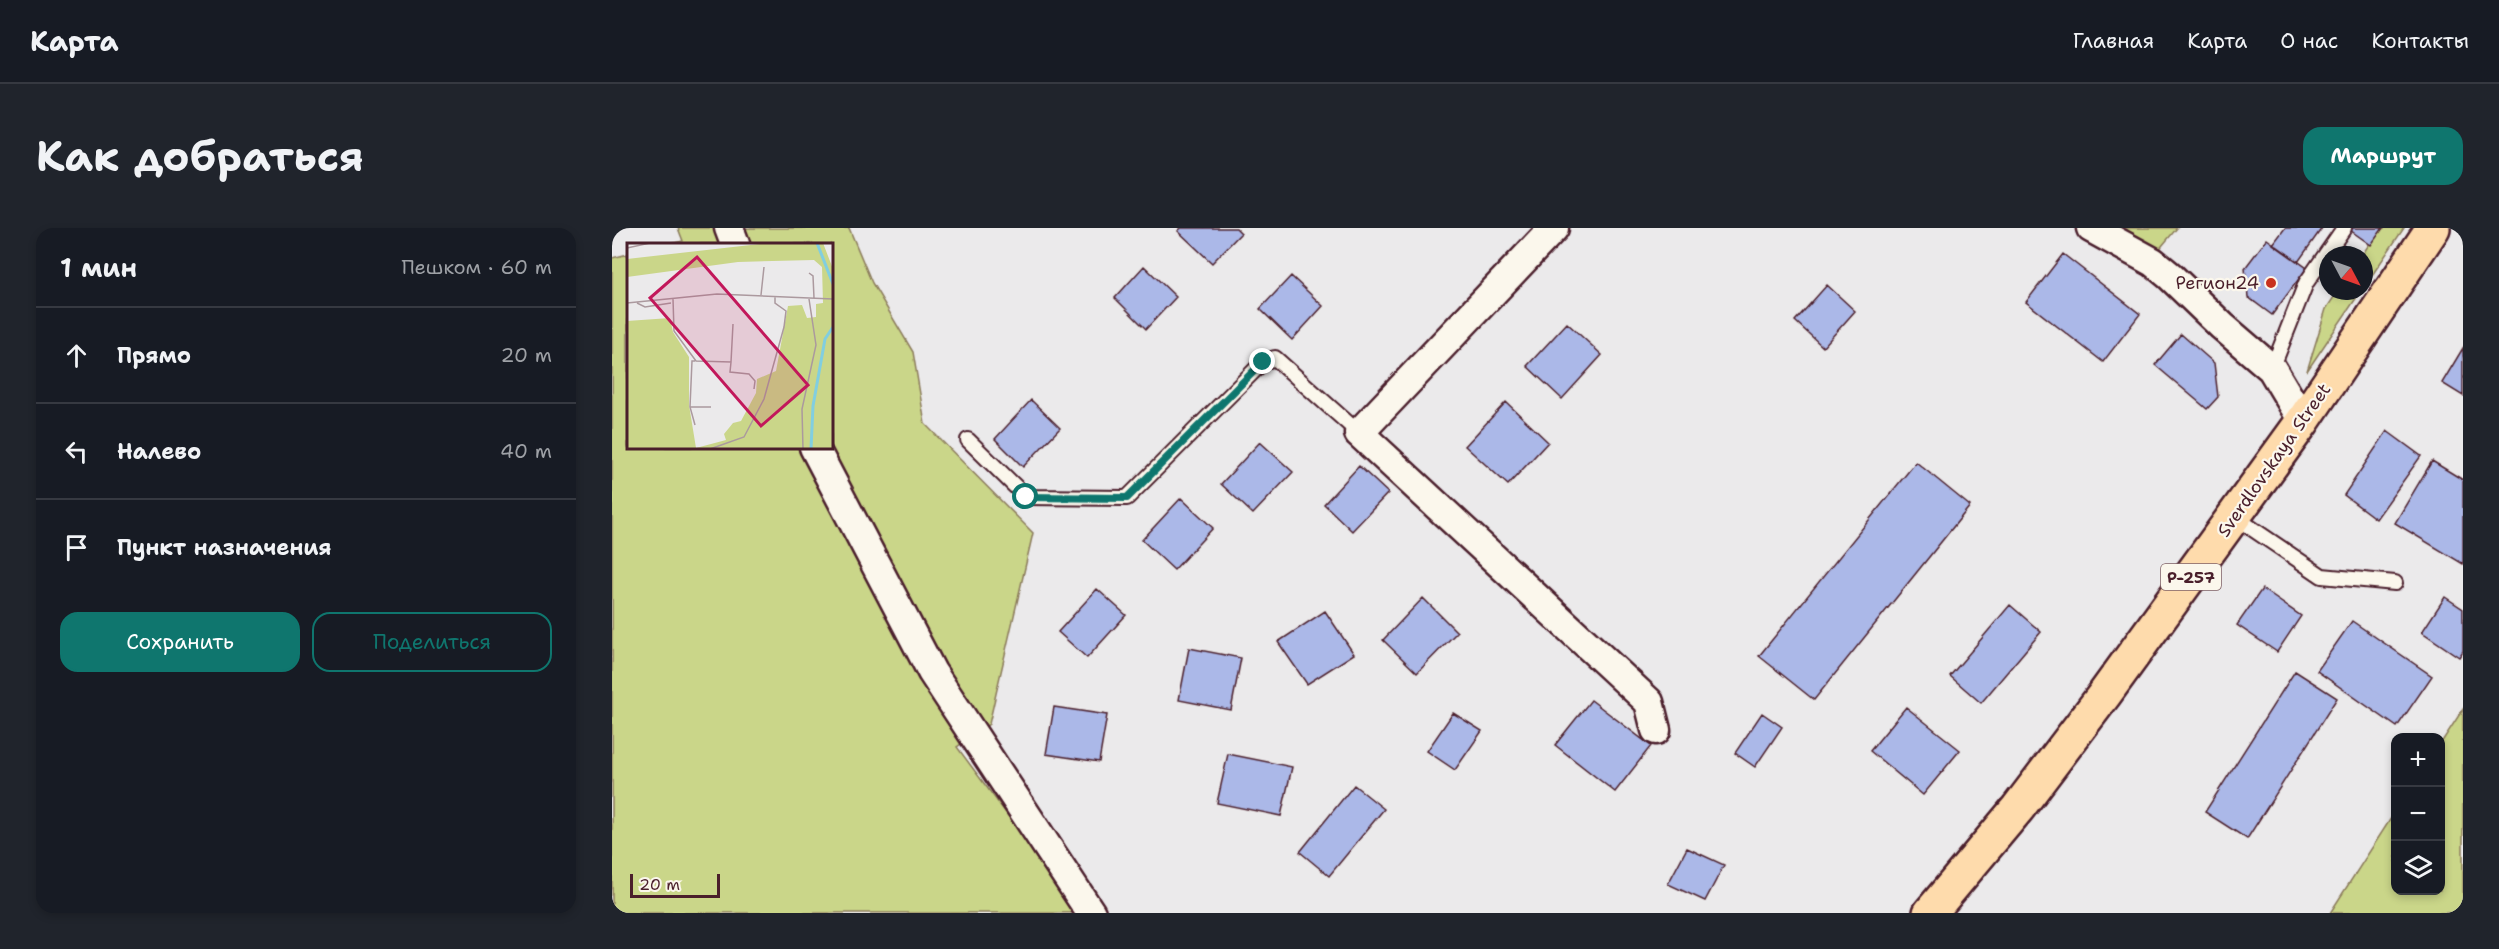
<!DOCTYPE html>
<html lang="ru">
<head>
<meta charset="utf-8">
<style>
  :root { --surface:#171b24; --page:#20242c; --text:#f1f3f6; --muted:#9ea1a6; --line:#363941; --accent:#0f766e }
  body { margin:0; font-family:"Shantell Sans",sans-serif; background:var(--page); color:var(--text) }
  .controls { position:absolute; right:18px; bottom:18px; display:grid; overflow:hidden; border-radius:12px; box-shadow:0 3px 9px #0003 }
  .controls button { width:54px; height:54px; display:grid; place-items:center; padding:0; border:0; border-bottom:2px solid var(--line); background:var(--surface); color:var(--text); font:30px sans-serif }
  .compass { position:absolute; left:1707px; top:18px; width:54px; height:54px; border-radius:50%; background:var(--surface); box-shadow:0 3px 9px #0003; rotate:131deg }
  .scale { position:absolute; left:18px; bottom:15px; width:90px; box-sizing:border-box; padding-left:6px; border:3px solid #4a1f2b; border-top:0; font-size:16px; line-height:21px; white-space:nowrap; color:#4a1f2b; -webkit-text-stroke:4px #fbf7ec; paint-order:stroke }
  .stop { position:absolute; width:18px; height:18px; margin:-14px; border:4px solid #0f766e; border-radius:50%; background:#fff }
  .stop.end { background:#0f766e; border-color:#fff; box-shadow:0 2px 6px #0008 }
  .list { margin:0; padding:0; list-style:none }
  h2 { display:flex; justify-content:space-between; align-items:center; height:78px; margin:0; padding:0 24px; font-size:26px }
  h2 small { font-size:20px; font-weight:400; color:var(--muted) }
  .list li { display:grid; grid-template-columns:39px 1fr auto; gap:18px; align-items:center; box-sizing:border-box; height:96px; padding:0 24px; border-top:2px solid var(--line) }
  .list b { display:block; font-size:22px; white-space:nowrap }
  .list em { font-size:20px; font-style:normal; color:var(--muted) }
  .actions { display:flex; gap:12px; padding:18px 24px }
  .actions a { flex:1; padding:14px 0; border:2px solid var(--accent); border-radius:18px; text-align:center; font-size:21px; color:var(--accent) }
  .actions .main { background:var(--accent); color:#fff }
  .icon { flex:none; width:33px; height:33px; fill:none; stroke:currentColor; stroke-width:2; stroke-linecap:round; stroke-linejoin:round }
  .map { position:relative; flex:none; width:1851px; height:685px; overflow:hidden; border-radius:18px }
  header { display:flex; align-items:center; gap:36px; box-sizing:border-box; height:84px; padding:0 30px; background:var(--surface); border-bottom:2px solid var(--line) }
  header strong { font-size:28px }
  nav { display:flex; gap:33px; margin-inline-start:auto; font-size:21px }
  .intro { display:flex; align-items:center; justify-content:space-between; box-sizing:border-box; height:144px; padding:0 36px }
  h1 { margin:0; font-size:42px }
  .button { padding:15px 27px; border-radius:18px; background:var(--accent); color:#fff; font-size:21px; font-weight:700 }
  main { display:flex; gap:36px; padding:0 36px }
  aside { flex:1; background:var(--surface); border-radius:18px; box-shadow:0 3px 9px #0003 }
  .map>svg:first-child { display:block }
</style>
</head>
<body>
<header>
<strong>Карта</strong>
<nav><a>Главная</a><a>Карта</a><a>О нас</a><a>Контакты</a></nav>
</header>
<div class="intro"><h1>Как добраться</h1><a class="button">Маршрут</a></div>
<main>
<aside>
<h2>1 мин<small>Пешком · 60 m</small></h2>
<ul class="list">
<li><svg class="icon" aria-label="ahead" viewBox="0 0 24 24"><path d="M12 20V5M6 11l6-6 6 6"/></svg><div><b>Прямо</b></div><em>20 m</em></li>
<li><svg class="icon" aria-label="left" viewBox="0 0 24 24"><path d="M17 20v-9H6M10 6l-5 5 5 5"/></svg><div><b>Налево</b></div><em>40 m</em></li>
<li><svg class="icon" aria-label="arrive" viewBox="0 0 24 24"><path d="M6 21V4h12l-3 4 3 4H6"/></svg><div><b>Пункт назначения</b></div></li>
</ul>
<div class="actions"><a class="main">Сохранить</a><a>Поделиться</a></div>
</aside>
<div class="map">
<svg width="1851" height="685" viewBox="0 0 1851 685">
  <rect width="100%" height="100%" fill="#ebeaeb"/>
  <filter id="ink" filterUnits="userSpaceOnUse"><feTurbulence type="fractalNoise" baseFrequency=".0167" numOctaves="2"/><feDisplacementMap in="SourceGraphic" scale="12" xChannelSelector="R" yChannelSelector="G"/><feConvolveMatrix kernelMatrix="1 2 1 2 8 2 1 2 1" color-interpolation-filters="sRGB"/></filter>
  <g filter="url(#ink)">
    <path fill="#cad689" stroke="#8a7a5a" stroke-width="1.5" d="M66 0H237L260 55 301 124 313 196 421 305 377 496 345 519 468 685H0V30L16 26V219H219V16H58L71 13Z
      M1503 0H1565L1545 24Z
      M1768 0H1792L1752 59V27H1750Z
      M1726 63H1749L1695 143 1714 81Z
      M1851 481V685H1718L1783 584 1784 662H1828L1829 515Z"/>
    <path fill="#abb8e8" stroke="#4a1f2b" stroke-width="1.5" d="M569 0H624L629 5 600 35 566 3Z
      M1673 0H1710L1686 34 1661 16Z
      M1735 0H1771L1759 17Z
      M1655 11 1695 40 1660 87 1636 69 1633 40Z
      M1451 26 1528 86 1491 134 1414 74Z
      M532 38 564 69 534 101 503 70Z
      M679 48 711 78 680 112 648 81Z
      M1215 57 1243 83 1211 119 1183 93Z
      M955 95 990 127 950 171 915 138Z
      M1569 106 1602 135 1606 169 1595 181 1543 137Z
      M1851 120V168L1830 155Z
      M419 172 448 200 411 239 383 211Z
      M894 174 936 214 896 257 853 218Z
      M1775 203 1809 228 1764 291 1732 267Z
      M648 214 681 244 641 286 609 256Z
      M1820 233 1851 252V336L1783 295Z
      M1304 234 1358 278 1202 472 1147 428Z
      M747 238 776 265 740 303 712 276Z
      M569 270 601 300 562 342 530 312Z
      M485 361 514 387 475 430 446 404Z
      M1650 361 1689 388 1665 424 1625 397Z
      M1833 369 1851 381V423L1847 429 1810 404Z
      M811 370 845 404 805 445 771 412Z
      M1398 377 1429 404 1369 475 1338 448Z
      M713 383 742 426 695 456 666 414Z
      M1740 393 1820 448 1785 499 1705 443Z
      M577 420 629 430 619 482 567 472Z
      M1683 443 1725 470 1635 611 1593 584Z
      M979 472 1039 518 1003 564 943 517Z
      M442 479 495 487 487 534 434 526Z
      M1294 479 1348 522 1311 567 1258 523Z
      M841 485 870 503 843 542 815 523Z
      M1150 485 1170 499 1143 539 1123 525Z
      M616 526 680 539 669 588 605 575Z
      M742 557 772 581 717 648 688 624Z
      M1075 620 1112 637 1093 673 1056 656Z"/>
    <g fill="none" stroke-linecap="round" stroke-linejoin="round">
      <defs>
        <path id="lane" d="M1660 141 1694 55 1732 0
          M356 212 414 269 515 270 651 134 663 130 747 205
          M1623 289 1710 348 1783 355"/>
        <path id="street" d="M117 0 123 16
          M942 0 747 205 1037 474 1044 502
          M1479 0 1541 34 1558 48 1610 98 1660 141 1691 193
          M202 219 320 444 479 685"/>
        <path id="highway" d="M1318 685 1406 580 1492 467 1691 193 1821 0"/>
      </defs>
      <use href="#lane" stroke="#4a1f2b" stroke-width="18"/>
      <use href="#street" stroke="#4a1f2b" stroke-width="33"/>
      <use href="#highway" stroke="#4a1f2b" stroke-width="38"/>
      <use href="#lane" stroke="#fbf7ec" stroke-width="14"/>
      <use href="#street" stroke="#fbf7ec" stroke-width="28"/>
      <use href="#highway" stroke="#fedbac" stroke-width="33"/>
    </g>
  </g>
  <g fill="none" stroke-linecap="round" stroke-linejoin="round" filter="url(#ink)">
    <path stroke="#0f766e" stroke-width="8" d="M414 269 515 270 651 134"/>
  </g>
  <circle fill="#c8321e" stroke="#fbf7ec" stroke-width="2" cx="1659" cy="55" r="6"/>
  <g text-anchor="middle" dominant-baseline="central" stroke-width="4.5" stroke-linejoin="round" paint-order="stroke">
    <rect fill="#fbf7ec" stroke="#7f6065" stroke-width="1.5" x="1549" y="336" width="60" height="26" rx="4.5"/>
    <g font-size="16" font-weight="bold" fill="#4a1f2b">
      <text x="1579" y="349">Р-257</text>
    </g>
    <g font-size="18" fill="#4a1f2b" stroke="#fbf7ec" text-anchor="end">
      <text x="1647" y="55">Регион24</text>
    </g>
    <g font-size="18" fill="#4a1f2b" stroke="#fbf7ec">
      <text transform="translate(1662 232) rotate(-55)">Sverdlovskaya Street</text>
    </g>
  </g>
  <g transform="translate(15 15)">
    <rect width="206" height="206" fill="#ebeaeb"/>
    <path d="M141 0H196L206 26 205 205H0V78L43 75 46 89 62 114V162L69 205 99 197 97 191 106 180 114 178 129 150 130 136 149 128 161 63 175 62 180 75 189 74V61L196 60 195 24 187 17 111 19 0 34V16Z" fill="#cad689"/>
    <path fill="none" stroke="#81cee0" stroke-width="3" d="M190 0 206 41M184 206 186 163 198 96 206 84"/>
    <path fill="none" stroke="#ab999e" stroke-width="1.5" d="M0 5 23 0M182 30 186 33 187 55M134 52 137 24M46 56 47 88 69 118 104 119 106 81M0 60 90 51 206 56M10 60 18 64 44 60M68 118H65L63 164 68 182M104 119 103 129 122 131 128 138 127 146M63 164H84M83 206 117 194 137 156 157 84 159 68 148 60V53M176 206 175 166 189 102 182 56"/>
    <path fill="#c2185b" fill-opacity="0.15" stroke="#c2185b" stroke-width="3" d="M70 14 181 142 134 183 23 55Z"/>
    <rect width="206" height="206" fill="none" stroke="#4a1f2b" stroke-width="3"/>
  </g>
</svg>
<div class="controls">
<button>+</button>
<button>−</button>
<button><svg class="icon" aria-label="layers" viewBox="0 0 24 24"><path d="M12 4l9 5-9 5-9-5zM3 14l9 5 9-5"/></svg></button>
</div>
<svg class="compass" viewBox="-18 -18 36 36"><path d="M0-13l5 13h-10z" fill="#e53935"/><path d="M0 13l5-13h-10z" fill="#9ea1a6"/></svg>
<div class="scale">20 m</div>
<div class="stop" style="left:414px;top:269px"></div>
<div class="stop end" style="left:651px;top:134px"></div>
</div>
</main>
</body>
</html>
